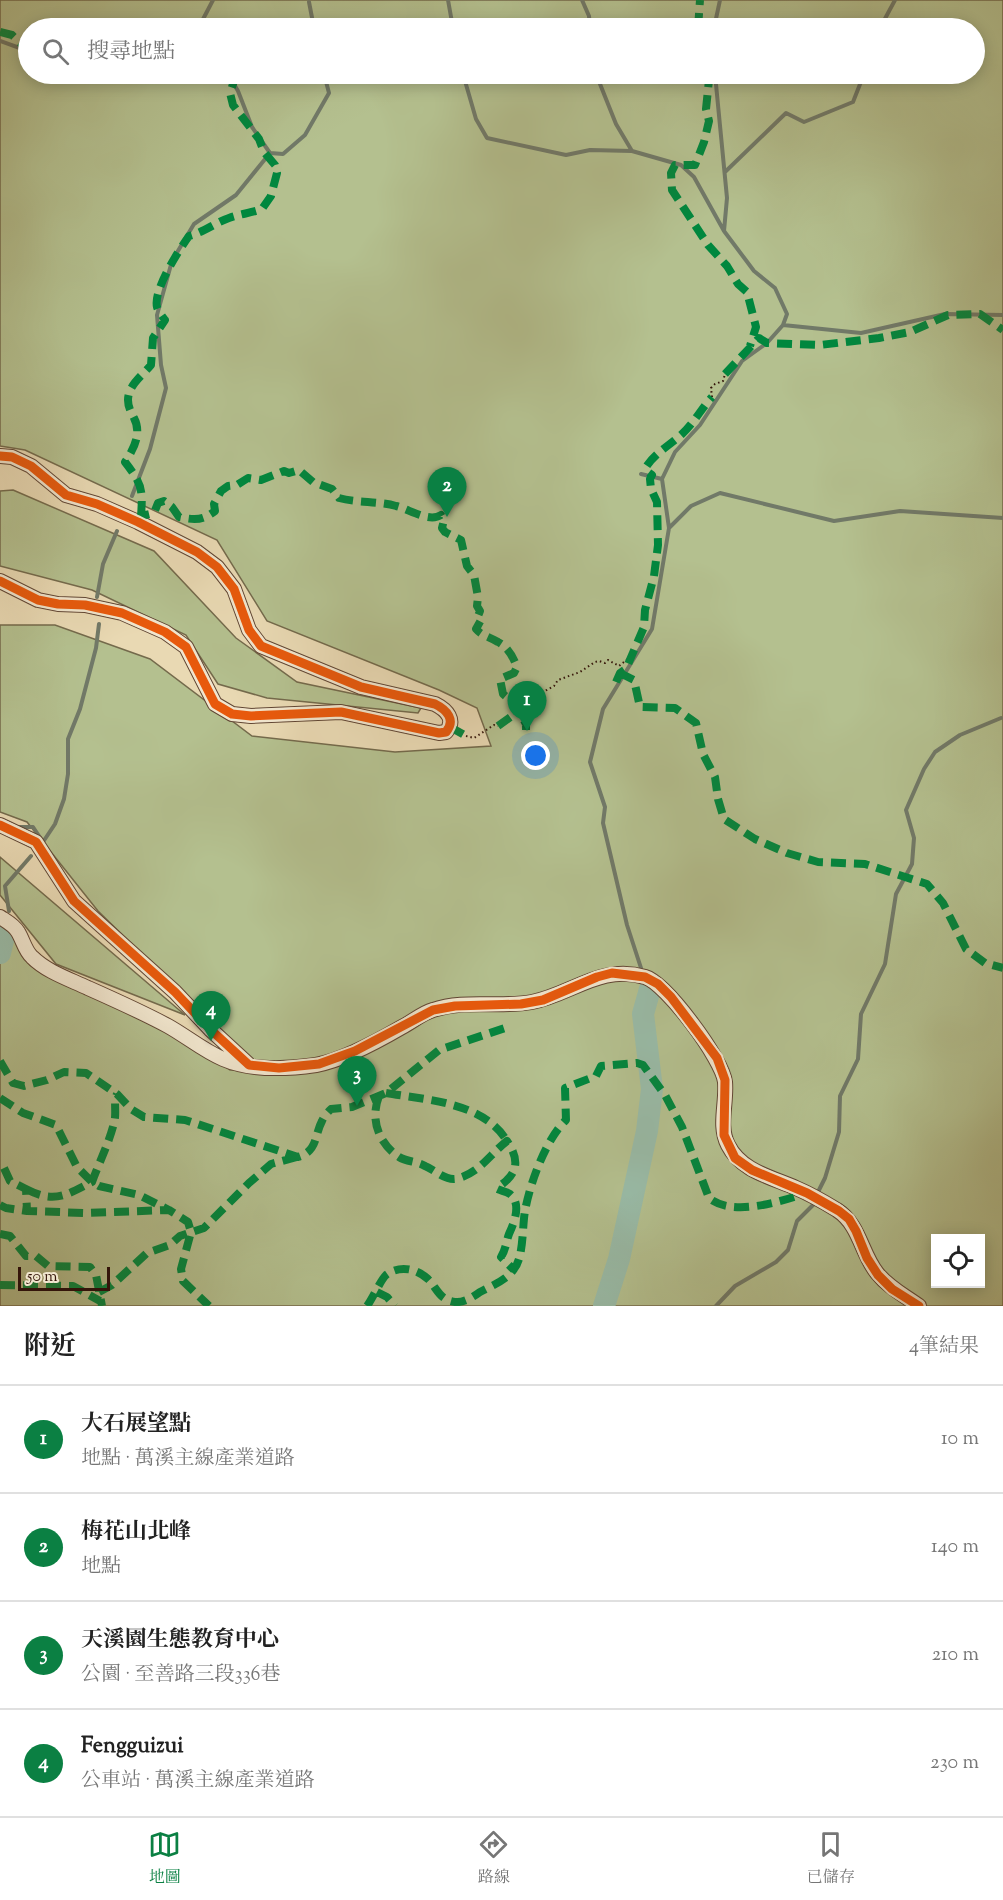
<!DOCTYPE html>
<html lang="zh-TW">
<head>
<meta charset="utf-8">
<style>
  :root { --surface:#fff; --page:#f6f6f6; --text:#222; --muted:#767676; --line:#e0e0e0; --accent:#0b8043 }
  body { margin:0; font-family:"Sorts Mill Goudy","Noto Serif TC",serif; background:var(--page); color:var(--text) }
  .controls { position:absolute; right:18px; bottom:18px; display:grid; overflow:hidden; border-radius:0px; box-shadow:0 3px 15px #0003 }
  .controls button { width:54px; height:54px; display:grid; place-items:center; padding:0; border:0; border-bottom:2px solid var(--line); background:var(--surface); color:var(--text); font:30px sans-serif }
  .scale { position:absolute; left:18px; bottom:15px; width:92px; box-sizing:border-box; padding-left:6px; border:3px solid #34150a; border-top:0; font-size:16px; line-height:21px; white-space:nowrap; color:#34150a; -webkit-text-stroke:4px #f1e6ce; paint-order:stroke }
  .you { position:absolute; left:536px; top:756px; width:21px; height:21px; margin:-15px; border:4px solid #fff; border-radius:50%; background:#1a73e8; box-shadow:0 0 0 9px #1a73e833 }
  .badge { display:grid; place-items:center; width:39px; height:39px; border-radius:50%; background:var(--accent); color:#fff; font-size:20px; font-weight:700 }
  .pin { position:absolute; translate:-50% -50px; filter:drop-shadow(0 2px 3px #0008) }
  .pin::after { content:''; position:absolute; top:32px; width:21px; height:18px; background:inherit; clip-path:polygon(0 0,100% 0,50% 100%) }
  .list { margin:0; padding:0; list-style:none }
  h2 { display:flex; justify-content:space-between; align-items:center; height:78px; margin:0; padding:0 24px; font-size:26px }
  h2 small { font-size:20px; font-weight:400; color:var(--muted) }
  .list li { display:grid; grid-template-columns:39px 1fr auto; gap:18px; align-items:center; box-sizing:border-box; height:108px; padding:0 24px; border-top:2px solid var(--line) }
  .list b { display:block; font-size:22px; white-space:nowrap }
  .list p { margin:0; font-size:20px; white-space:nowrap; color:var(--muted) }
  .list em { font-size:20px; font-style:normal; color:var(--muted) }
  .icon { flex:none; width:33px; height:33px; fill:none; stroke:currentColor; stroke-width:2; stroke-linecap:round; stroke-linejoin:round }
  .map { position:relative; flex:none; width:1003px; height:1306px; overflow:hidden }
  .search { position:absolute; background:var(--surface); box-shadow:0 3px 15px #0003; left:18px; right:18px; top:18px; height:66px; display:flex; align-items:center; gap:15px; box-sizing:border-box; padding:0 21px; border-radius:33px; color:var(--muted); font-size:22px }
  .sheet { height:510px; background:var(--surface) }
  nav { display:flex; justify-content:space-around; align-items:center; box-sizing:border-box; height:84px; border-top:2px solid var(--line); background:var(--surface); font-size:16px; color:var(--muted) }
  nav a { display:grid; justify-items:center; gap:3px }
  nav .on { color:var(--accent) }
  .map>svg:first-child { display:block }
</style>
</head>
<body>
<div class="map">
<svg width="1003" height="1306" viewBox="0 0 1003 1306">
  <rect width="100%" height="100%" fill="#e9d9b3"/>
  <filter id="stains"><feTurbulence type="fractalNoise" baseFrequency=".00333" numOctaves="4"/><feColorMatrix values="0 0 0 0 .2 0 0 0 0 .09 0 0 0 0 .02 0 0 0 .5 -.17"/></filter>
  <radialGradient id="worn" r=".72"><stop offset=".6" stop-color="#630" stop-opacity="0"/><stop offset="1" stop-color="#630" stop-opacity=".3"/></radialGradient>
  <path fill="#b4c08f" stroke="#746a4c" stroke-width="1.5" fill-rule="evenodd" d="M0 0H1003V1306H0V926L11 933 30 965 45 975 179 1036 230 1070H250L226 1036 98 911 27 822 0 812V625H55L150 659 252 736 395 752 491 746 477 708 439 690 267 621 217 540 25 450 0 446ZM28 28H974V74H28ZM936 1238H980V1284H936Z
    M13 490 154 551 236 638 297 682 421 708 418 713 267 698 218 684 186 635 92 590 0 566V491Z
    M0 857 185 1015 56 964 0 895Z"/>
  <g fill="none" stroke-linecap="round" stroke-linejoin="round">
    <path stroke="#717968" stroke-width="4" d="M448 0 453 28
      M582 0 589 16 590 28
      M309 2 314 28
      M200 25 213 0
      M152 28 200 25 202 28
      M714 28 720 0
      M880 28 895 0
      M0 41 28 51
      M463 74 476 119 487 138 566 155 590 150 632 151 681 165 694 177 724 231
      M596 74 616 124 632 151
      M270 153 283 154 305 135 329 93 324 74
      M725 172 786 113 804 122 853 102 864 74
      M783 325 861 333 945 314 1003 315
      M641 474 662 479
      M132 496 150 449 166 388 161 365 157 315 172 261 194 224 236 195 270 153 252 127 238 91 228 74
      M669 528 691 506 720 493 834 521 900 511 1003 518
      M97 597 103 564 117 531
      M17 827H33L43 842 55 824 64 799 68 774V739L80 709 96 648 99 624
      M9 911 5 886 31 856
      M641 968 627 925 603 823 605 807 590 762 603 709 652 629 669 528 662 479 675 452 700 425 742 361 767 343 783 325 787 314 775 288 754 271 724 231 727 198 715 74
      M817 1194 825 1178 839 1132 840 1096 858 1059 861 1014 885 964 896 894 912 864 914 838 906 810 924 769 935 752 960 735 1001 718
      M716 1306 735 1286 776 1262 788 1250 797 1221 814 1204"/>
    <path stroke="#99bba7" stroke-width="22" d="M0 953 6 928
      M604 1306 619 1259 647 1131 652 1089 643 1014 650 989"/>
    <defs>
      <path id="minor" d="M0 456 12 457 31 466 66 495 97 504 138 522 197 552 217 567 234 589 249 630 261 646 361 687 435 704C447 710 456 720 446 732L439 733 341 712 251 716 232 714 215 704 186 647 165 632 122 613 85 605 58 604 38 600 0 581
        M0 825 36 842 74 901 175 992 210 1029 248 1064
        M0 917C6 921 14 925 18 932 23 940 25 951 32 957 47 972 69 979 88 988 115 1000 142 1012 168 1026 186 1036 204 1051 223 1059 251 1071 288 1069 316 1065 344 1060 378 1041 402 1027 412 1022 422 1013 433 1010 464 999 500 1008 532 1002 572 994 601 964 645 977 666 983 723 1060 725 1082 727 1103 718 1126 728 1145 741 1171 771 1177 796 1188 810 1194 824 1202 837 1210 860 1225 861 1253 877 1273 889 1288 904 1295 919 1306"/>
    </defs>
    <use href="#minor" stroke="#614634" stroke-width="16"/>
    <path stroke="#34150a" stroke-width="2" stroke-dasharray="1.5 3" stroke-linecap="butt" d="M712 397 711 388 715 384 723 381 725 374
      M534 697 554 686 558 680 580 672 595 662 599 661 605 663 608 660 619 666 629 658
      M466 736 474 738 494 725 498 726"/>
    <use href="#minor" stroke="#f1e6ce" stroke-width="14"/>
    <path stroke="#00873e" stroke-width="8" stroke-dasharray="15 8" stroke-linecap="butt" d="M93 28C115 20 118 25 139 28
      M698 28 700 0
      M0 32 12 35 28 50
      M704 74 709 80 706 109 709 121 704 142 695 165H675L671 173 672 190 708 245 727 266 738 284 747 292 756 327 750 346
      M725 374 759 338 767 343 820 345 879 338 910 332 948 315 980 314 1003 330
      M141 516C143 489 142 484 125 462 134 449 142 433 134 418 131 412 128 407 128 400 128 385 143 375 151 365L153 338 165 320C162 316 158 311 157 307 153 290 179 250 189 236 204 232 215 223 229 218 240 214 251 213 262 209L271 196 277 173 275 165 264 152 259 139 233 105 230 93 235 78V74
      M138 522 141 516 154 513 158 503 164 501 172 507 179 517C195 520 202 521 215 511L214 504 221 491 228 486 237 485 248 478 261 480 284 471 289 473 299 470 313 482 332 489 339 498C358 503 378 501 396 506 409 509 429 523 441 515L444 520 442 528 445 532 461 540 467 566 474 575 478 597 477 606 480 611 478 616 481 620 476 629C482 636 490 637 498 642 508 647 513 657 517 667L514 673 500 679 503 694 515 704 526 724V730
      M620 673 634 680 640 707 675 708 696 723 703 754 715 777 718 799 724 819 755 839 787 853 818 862 865 864 927 884 943 903 966 949 985 963 1003 968
      M616 682 620 673 626 669 644 627 645 610 654 576 658 545 657 502 651 489 650 479 652 475 648 472 646 467C655 453 670 445 682 434 694 423 701 409 712 397
      M498 726 519 711 534 697
      M450 727 466 736
      M0 1061 13 1083 24 1086 47 1080 64 1072 86 1073 117 1094 131 1109 144 1117 185 1120 298 1157C318 1151 314 1136 322 1121 324 1116 328 1112 331 1109L352 1107 386 1093 439 1050 511 1026
      M386 1093C427 1100 483 1102 507 1141
      M379 1096C370 1119 378 1143 399 1157 407 1162 417 1161 425 1166 435 1170 444 1180 455 1179 479 1174 489 1155 507 1141 516 1154 520 1168 507 1180 503 1184 500 1185 497 1189 501 1191 506 1191 510 1194 522 1204 514 1223 509 1234 506 1242 506 1249 501 1257L514 1270
      M0 1098 23 1113 56 1125 77 1167 92 1182 99 1186 139 1195 169 1210
      M4 1168 10 1181 26 1189 27 1211
      M26 1189C55 1204 66 1195 92 1182 99 1163 109 1143 114 1123 117 1113 113 1102 117 1094
      M0 1205 6 1208 27 1211 86 1213 169 1210 188 1222 191 1232 181 1269 183 1281 209 1306
      M0 1234 10 1236 26 1256H36L48 1266 90 1267 96 1275 102 1306
      M0 1285 73 1286 100 1301
      M99 1292 112 1285 147 1253 170 1245 180 1236 204 1228 249 1183 271 1164 297 1157
      M377 1292 387 1297 395 1306
      M367 1306C373 1298 380 1281 386 1275 399 1265 416 1268 428 1279 437 1288 439 1300 455 1302 464 1303 473 1297 480 1292 491 1286 507 1280 514 1269 524 1257 522 1227 525 1211 530 1183 546 1139 566 1120L565 1088 596 1076 601 1066 637 1063 643 1065 665 1095 682 1127 709 1198C732 1217 780 1202 806 1193"/>
    <defs>
      <path id="cycleway" d="M0 456 12 457 31 466 66 495 97 504 138 522 197 552 217 567 234 589 249 630 261 646 361 687 435 704C447 710 456 720 446 732L439 733 341 712 251 716 232 714 215 704 186 647 165 632 122 613 85 605 58 604 38 600 0 581
        M0 825 36 842 74 901 175 992 210 1029 249 1065 279 1068 319 1064 355 1051 433 1010 455 1006 521 1004 543 1000 597 977 612 973 645 977 658 984 671 997 717 1058 725 1080 724 1135 735 1158 752 1170 807 1193 839 1211 849 1219 856 1231 867 1258 878 1275 892 1289 919 1306"/>
    </defs>
    <use href="#cycleway" stroke="#f1e6ce" stroke-width="13"/>
    <use href="#cycleway" stroke="#e8590c" stroke-width="9"/>
  </g>
  <rect width="100%" height="100%" filter="url(#stains)"/>
  <rect width="100%" height="100%" fill="url(#worn)"/>
</svg>
<div class="controls">
<button><svg class="icon" aria-label="locate" viewBox="0 0 24 24"><circle cx="12" cy="12" r="6"/><path d="M12 2v4M12 18v4M2 12h4M18 12h4"/></svg></button>
</div>
<div class="scale">50 m</div>
<div class="you"></div>
<div class="pin badge" style="left:527px;top:731px">1</div>
<div class="pin badge" style="left:447px;top:517px">2</div>
<div class="pin badge" style="left:357px;top:1106px">3</div>
<div class="pin badge" style="left:211px;top:1041px">4</div>
<div class="search"><svg class="icon" aria-label="search" viewBox="0 0 24 24"><circle cx="10" cy="10" r="6"/><path d="M15 15l6 6"/></svg>搜尋地點</div>
</div>
<section class="sheet">
<h2>附近<small>4筆結果</small></h2>
<ul class="list">
<li><span class="badge">1</span><div><b>大石展望點</b><p>地點 · 萬溪主線產業道路</p></div><em>10 m</em></li>
<li><span class="badge">2</span><div><b>梅花山北峰</b><p>地點</p></div><em>140 m</em></li>
<li><span class="badge">3</span><div><b>天溪園生態教育中心</b><p>公園 · 至善路三段336巷</p></div><em>210 m</em></li>
<li><span class="badge">4</span><div><b>Fengguizui</b><p>公車站 · 萬溪主線產業道路</p></div><em>230 m</em></li>
</ul>
</section>
<nav>
<a class="on"><svg class="icon" aria-label="map" viewBox="0 0 24 24"><path d="M3 6l6-2 6 2 6-2v14l-6 2-6-2-6 2zM9 4v14M15 6v14"/></svg>地圖</a>
<a><svg class="icon" aria-label="directions" viewBox="0 0 24 24"><path d="M12 3l9 9-9 9-9-9zM9 14v-3h6M13 9l2 2-2 2"/></svg>路線</a>
<a><svg class="icon" aria-label="saved" viewBox="0 0 24 24"><path d="M7 4h10v16l-5-4-5 4z"/></svg>已儲存</a>
</nav>
</body>
</html>
